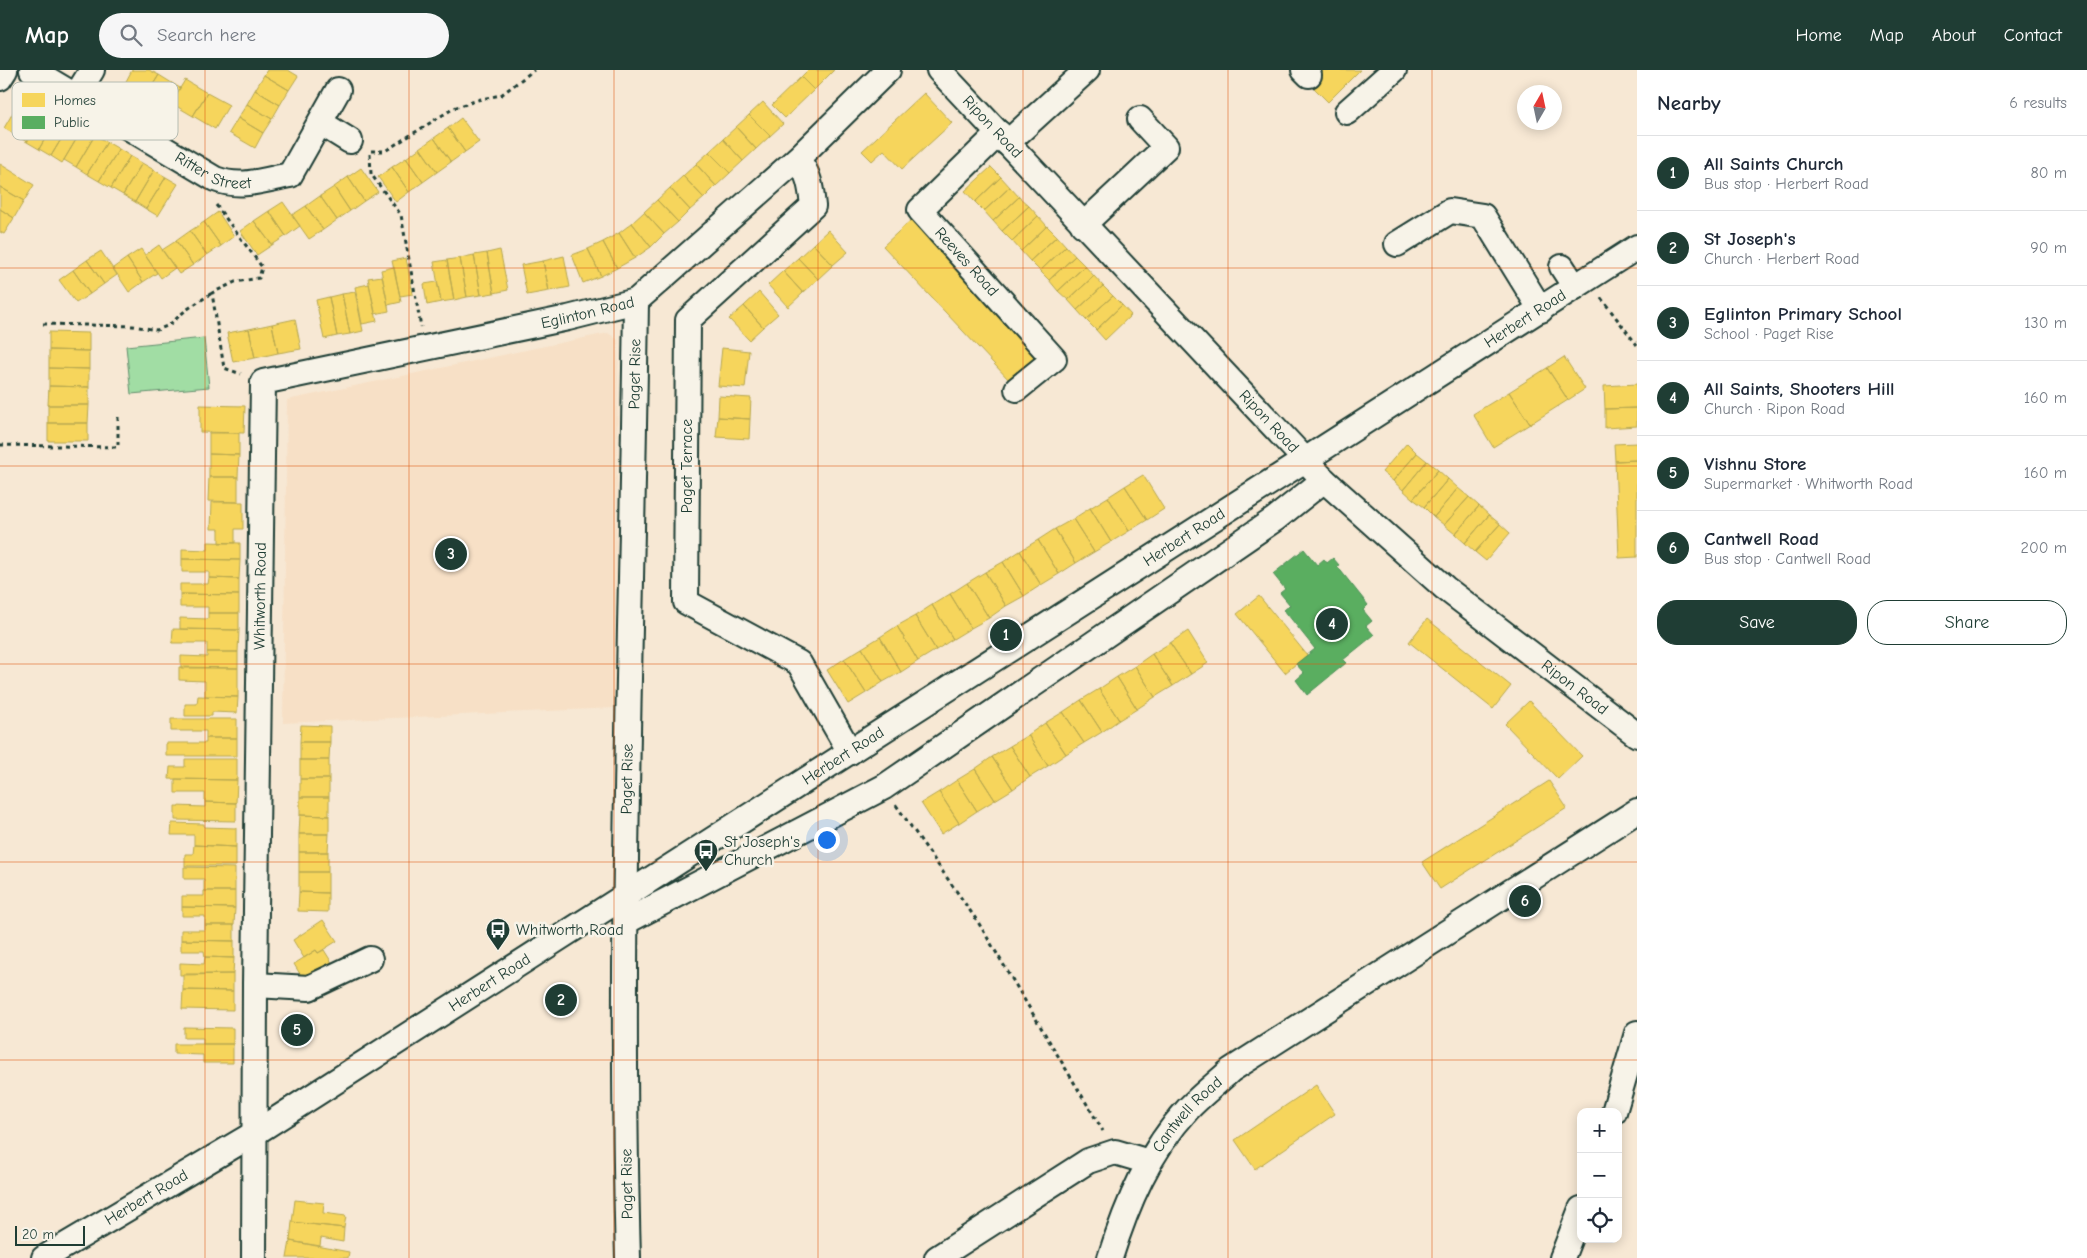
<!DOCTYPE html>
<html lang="en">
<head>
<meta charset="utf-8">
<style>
  :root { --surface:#fff; --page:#f6f6f7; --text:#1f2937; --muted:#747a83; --line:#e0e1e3; --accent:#1f3d34 }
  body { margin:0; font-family:"Comic Neue",sans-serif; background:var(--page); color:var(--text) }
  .controls { position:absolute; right:15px; bottom:15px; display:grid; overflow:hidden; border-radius:10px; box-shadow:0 2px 12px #0003 }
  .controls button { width:45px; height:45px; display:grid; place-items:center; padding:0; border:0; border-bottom:1px solid var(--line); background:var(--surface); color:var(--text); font:25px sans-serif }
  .compass { position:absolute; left:1517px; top:15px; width:45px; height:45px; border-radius:50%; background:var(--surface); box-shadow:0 2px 12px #0003; rotate:9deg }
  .scale { position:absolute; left:15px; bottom:12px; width:70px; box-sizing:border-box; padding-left:5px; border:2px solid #1f3d34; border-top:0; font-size:14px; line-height:18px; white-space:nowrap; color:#1f3d34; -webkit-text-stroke:4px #f7f3e8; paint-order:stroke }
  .you { position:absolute; left:826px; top:769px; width:18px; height:18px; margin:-12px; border:4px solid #fff; border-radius:50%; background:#1a73e8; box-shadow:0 0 0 8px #1a73e833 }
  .badge { display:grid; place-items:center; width:32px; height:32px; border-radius:50%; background:var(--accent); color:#fff; font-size:16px; font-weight:700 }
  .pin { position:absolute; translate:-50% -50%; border:2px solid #fff; box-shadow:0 1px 5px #0006 }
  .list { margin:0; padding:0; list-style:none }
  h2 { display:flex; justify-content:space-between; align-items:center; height:65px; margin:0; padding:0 20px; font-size:21px }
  h2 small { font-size:16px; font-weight:400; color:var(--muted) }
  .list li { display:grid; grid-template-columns:32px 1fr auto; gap:15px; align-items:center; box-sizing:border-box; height:75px; padding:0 20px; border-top:1px solid var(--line) }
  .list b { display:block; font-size:19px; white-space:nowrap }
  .list p { margin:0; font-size:16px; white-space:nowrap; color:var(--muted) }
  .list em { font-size:16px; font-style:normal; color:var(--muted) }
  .actions { display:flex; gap:10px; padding:15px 20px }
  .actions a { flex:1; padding:11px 0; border:1px solid var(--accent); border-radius:20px; text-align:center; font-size:18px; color:var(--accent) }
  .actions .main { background:var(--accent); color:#fff }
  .icon { flex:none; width:28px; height:28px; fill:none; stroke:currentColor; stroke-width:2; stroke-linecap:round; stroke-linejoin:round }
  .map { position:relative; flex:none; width:1637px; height:1188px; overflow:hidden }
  header { display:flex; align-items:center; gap:30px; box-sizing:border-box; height:70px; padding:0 25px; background:var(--accent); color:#fff }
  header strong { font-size:24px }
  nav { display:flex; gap:28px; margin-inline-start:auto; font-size:18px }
  .search { width:350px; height:45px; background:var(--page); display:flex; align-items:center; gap:12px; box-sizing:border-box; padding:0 18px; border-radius:28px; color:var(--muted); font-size:19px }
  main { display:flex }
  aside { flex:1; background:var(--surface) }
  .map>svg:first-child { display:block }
</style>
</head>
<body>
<header>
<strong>Map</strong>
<div class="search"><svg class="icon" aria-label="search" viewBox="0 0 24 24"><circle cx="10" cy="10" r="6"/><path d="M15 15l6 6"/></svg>Search here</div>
<nav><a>Home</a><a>Map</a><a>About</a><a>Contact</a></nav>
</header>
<main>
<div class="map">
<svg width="1637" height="1188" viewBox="0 0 1637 1188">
  <rect width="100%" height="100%" fill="#f7e8d4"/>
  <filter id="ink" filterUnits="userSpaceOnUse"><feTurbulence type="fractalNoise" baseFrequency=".02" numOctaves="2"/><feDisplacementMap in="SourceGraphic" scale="10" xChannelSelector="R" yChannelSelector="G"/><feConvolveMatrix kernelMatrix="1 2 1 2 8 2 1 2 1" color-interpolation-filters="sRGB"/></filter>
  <g filter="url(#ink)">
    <path fill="#f7e0c6" d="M608 263 618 270 615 638 283 653 287 330Z"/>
    <path fill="#a1dda4" stroke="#608d6c" d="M204 268 209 317 131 324 126 276Z"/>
    <path fill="#f6d55c" stroke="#b6a750" d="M132 0H149L159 5 144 29 123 17Z
      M267 0H288L298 6 289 20 264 5Z
      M808 0H834L814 20 801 7Z
      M1311 0H1360L1328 32 1308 12Z
      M159 5 180 18 166 42 144 29Z
      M264 5 289 20 280 35 255 20Z
      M801 7 814 20 785 48 772 35Z
      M185 10 207 23 193 46 171 33Z
      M255 20 280 35 272 49 247 34Z
      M25 22 36 29 15 65 4 58Z
      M207 23 229 35 215 59 193 46Z
      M924 23 952 53 902 99 884 80 872 91 862 81Z
      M36 29 48 36 27 72 15 65Z
      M763 32 783 54 770 66 749 45Z
      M247 34 272 49 263 63 238 48Z
      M48 36 60 43 39 79 27 72Z
      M60 43 72 51 51 86 39 79Z
      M749 45 770 66 756 79 736 57Z
      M238 48 263 63 255 78 229 63Z
      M461 48 479 72 465 82 448 58Z
      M72 51 83 58 62 93 51 86Z
      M736 57 756 79 743 91 723 69Z
      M83 58 95 65 76 97 64 90Z
      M448 58 465 82 451 92 434 68Z
      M95 65 107 72 87 104 76 97Z
      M434 68 451 92 437 102 420 78Z
      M723 69 743 91 730 103 709 82Z
      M107 72 119 79 99 111 87 104Z
      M420 78 437 102 423 112 406 88Z
      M119 79 130 86 111 118 99 111Z
      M709 82 730 103 716 116 696 94Z
      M130 86 142 93 123 125 111 118Z
      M406 88 423 112 409 122 392 97Z
      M142 93 154 100 135 132 123 125Z
      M0 94 34 115 24 131 0 117Z
      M696 94 716 116 704 128 683 106Z
      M392 97 409 122 396 132 378 107Z
      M991 97 1001 107 975 132 965 121Z
      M361 98 378 122 364 131 348 107Z
      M154 100 166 107 146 139 135 132Z
      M683 106 704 128 690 140 670 118Z
      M166 107 178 114 158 146 146 139Z
      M348 107 364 131 350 141 334 117Z
      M1001 107 1010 117 984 141 975 132Z
      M0 117 24 131 14 148 0 139Z
      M334 117 350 141 337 150 320 126Z
      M1010 117 1019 127 993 151 984 141Z
      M670 118 690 140 678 152 657 130Z
      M320 126 337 150 323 160 306 136Z
      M1019 127 1029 136 1002 161 993 151Z
      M657 130 678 152 664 164 644 142Z
      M283 132 300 156 286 166 269 141Z
      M306 136 323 160 309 169 292 145Z
      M1029 136 1038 146 1012 171 1002 161Z
      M0 139 14 148 4 164 0 162Z
      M269 141 286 166 272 175 254 151Z
      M218 142 234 166 221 176 204 152Z
      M644 142 664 164 651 177 632 153Z
      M1038 146 1047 156 1021 181 1012 171Z
      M911 150 1038 285 1010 311 883 176Z
      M254 151 272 175 257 185 240 161Z
      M204 152 221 176 207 185 190 161Z
      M632 153 651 177 635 188 619 163Z
      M1047 156 1057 166 1030 191 1021 181Z
      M828 160 848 182 833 195 813 174Z
      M190 161 207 185 193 195 176 171Z
      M619 163 635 188 617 198 603 172Z
      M1057 166 1066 176 1040 201 1030 191Z
      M176 171 193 195 179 204 162 180Z
      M603 172 617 198 601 206 588 179Z
      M813 174 833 195 818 209 798 188Z
      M159 175 175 198 161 208 145 185Z
      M1066 176 1075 186 1049 210 1040 201Z
      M141 179 157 203 143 212 127 188Z
      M588 179 601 206 583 213 572 185Z
      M500 180 508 220 494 223 487 183Z
      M101 181 117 205 104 214 87 190Z
      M487 183 494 223 481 225 474 185Z
      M474 185 481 225 467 227 460 188Z
      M564 186 570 217 549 221 543 191Z
      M1075 186 1085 196 1058 221 1049 210Z
      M127 188 143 212 129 222 113 198Z
      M406 188 413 224 400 226 392 191Z
      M460 188 467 227 454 230 447 190Z
      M798 188 818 209 803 223 783 201Z
      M87 190 104 214 90 224 73 200Z
      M447 190 454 230 441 232 434 192Z
      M543 191 549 221 527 225 521 195Z
      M1085 196 1094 206 1068 230 1058 221Z
      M394 197 401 232 388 235 381 200Z
      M73 200 90 224 76 233 59 210Z
      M783 201 803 223 788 237 768 215Z
      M382 206 389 241 375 244 368 208Z
      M1094 206 1103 216 1077 240 1068 230Z
      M437 212 441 232 427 235 424 214Z
      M369 214 377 251 362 254 355 217Z
      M1103 216 1113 226 1086 250 1077 240Z
      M355 222 363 261 350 264 342 224Z
      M759 222 778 244 763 257 744 236Z
      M342 224 350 264 337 266 329 227Z
      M1113 226 1122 235 1096 260 1086 250Z
      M329 227 337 266 324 269 316 230Z
      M1122 235 1131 245 1105 270 1096 260Z
      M744 236 763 257 749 270 729 249Z
      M295 249 301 279 278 283 272 254Z
      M272 254 278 283 255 288 249 259Z
      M249 259 255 288 233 292 227 263Z
      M49 262 89 263V281L49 280Z
      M722 278 749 281 745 318 718 316Z
      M49 280 89 281V299L49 298Z
      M1564 287 1585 319 1568 330 1547 298Z
      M49 298 89 299V317L49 316Z
      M1547 298 1568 330 1530 354 1509 322Z
      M1637 314V338L1605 339 1604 316Z
      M49 316 89 317V335H48Z
      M1509 322 1530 354 1493 377 1473 344Z
      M719 326 751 328 750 349 718 347Z
      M48 335H89L88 353H48Z
      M200 335 245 336 244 363 200 362Z
      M1637 338V356L1605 358V339Z
      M718 347 750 349 749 369 716 367Z
      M48 353H88V371H48Z
      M209 363H239V385L209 384Z
      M1407 373 1417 383 1393 411 1382 402Z
      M1637 373V390L1615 391 1614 374Z
      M1417 383 1427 391 1403 420 1393 411Z
      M209 384 239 385 238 407H209Z
      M1637 390V487L1619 488 1615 391Z
      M1427 391 1438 400 1413 429 1403 420Z
      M1438 400 1448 409 1424 437 1413 429Z
      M1143 405 1164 439 1147 450 1125 416Z
      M209 407H238V432L208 431Z
      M1448 409 1458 418 1434 447 1424 437Z
      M1125 416 1147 450 1129 461 1108 427Z
      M1458 418 1469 427 1444 455 1434 447Z
      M1108 427 1129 461 1111 472 1090 438Z
      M1469 427 1479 436 1455 464 1444 455Z
      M212 432H243V459H235V473H219V459H211Z
      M1479 436 1489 445 1465 473 1455 464Z
      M1090 438 1111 472 1094 482 1073 449Z
      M1489 445 1500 454 1475 482 1465 473Z
      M1073 449 1094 482 1076 493 1055 459Z
      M1500 454 1510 463 1486 491 1475 482Z
      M1055 459 1076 493 1059 504 1038 470Z
      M1038 470 1059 504 1041 515 1020 481Z
      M208 472 240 473V490L182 489V479L208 480Z
      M1020 481 1041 515 1024 526 1003 492Z
      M182 489 240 490 239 509 209 508V502H182Z
      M1003 492 1024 526 1006 536 985 502Z
      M985 502 1006 536 989 548 967 513Z
      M209 508 239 509V525L180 524V514H208Z
      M967 513 989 548 971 558 950 524Z
      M180 524 239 525V543H208V537H180Z
      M950 524 971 558 953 569 932 535Z
      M1259 526 1307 585 1285 603 1237 544Z
      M932 535 953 569 936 580 915 546Z
      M208 543H239V560L180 559V548L208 549Z
      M915 546 936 580 918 591 897 556Z
      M1427 549 1511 616 1493 639 1409 572Z
      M897 556 918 591 901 602 880 567Z
      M173 559 239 560 238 582H207V573H172Z
      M1188 561 1208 593 1191 604 1170 573Z
      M880 567 901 602 883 612 862 578Z
      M1170 573 1191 604 1173 616 1152 584Z
      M862 578 883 612 866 623 844 589Z
      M207 582H238V598H181V586L207 587Z
      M1152 584 1173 616 1155 627 1135 596Z
      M844 589 866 623 848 634 827 600Z
      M1135 596 1155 627 1137 639 1117 607Z
      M179 597 238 598V627L205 626V611L179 610Z
      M1117 607 1137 639 1119 650 1099 619Z
      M1099 619 1119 650 1102 662 1081 630Z
      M198 626 238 627 237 643 212 642V646H185V634H197Z
      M1081 630 1102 662 1084 673 1063 642Z
      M1529 631 1582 686 1558 709 1505 654Z
      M1063 642 1084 673 1066 684 1045 653Z
      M171 649H237V668H206V661H171Z
      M1045 653 1066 684 1048 696 1028 665Z
      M301 655 330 656V672H300Z
      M1028 665 1048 696 1030 707 1010 676Z
      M206 668H237V686H166V673H206Z
      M300 672H330L329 690H300Z
      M1010 676 1030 707 1013 719 992 687Z
      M992 687 1013 719 995 730 975 699Z
      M185 689H237V710L169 709 170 697H185Z
      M300 690H329V709H300Z
      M975 699 995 730 977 741 957 710Z
      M175 709 237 710 236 733 205 732V723H175Z
      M300 709H329V727H300Z
      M957 710 977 741 959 753 939 722Z
      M1549 711 1567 738 1440 819 1422 792Z
      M939 722 959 753 941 764 921 733Z
      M300 727H329V746L300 745Z
      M205 732 236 733V751L175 750V736L205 737Z
      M300 745 329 746V764H299Z
      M172 753 204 754V757L236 758V777L194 775V765H171Z
      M299 764H329L328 782H299Z
      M194 775 236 777V796H185V784H193Z
      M299 782H328V802H299Z
      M184 797 235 798V821H204V809H184Z
      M299 802H328V823L299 822Z
      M204 821H235V838L182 837V826H204Z
      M299 822 328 823V842L298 841Z
      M182 837 235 838 234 855H205V846H182Z
      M323 850 337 871 318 883 316 880 304 888 293 870Z
      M205 855H234V871L181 870V860H205Z
      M181 870 234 871V888L205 887 204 881H181Z
      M316 880 318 883 324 880 334 896 306 914 294 894Z
      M205 887 234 888 233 904 180 905V893L204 894Z
      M183 904H233V921L183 920Z
      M183 920 233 921V940L182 939Z
      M184 957 233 958V974H203V968H184Z
      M174 974H233V993H203V985L174 984Z
      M1316 1015 1335 1044 1255 1099 1235 1070Z
      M295 1130 324 1133 323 1143 346 1146 344 1158 292 1152Z
      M292 1152 344 1158 343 1172 321 1168 320 1176 290 1171Z
      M290 1171 349 1182 348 1188H287Z"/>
    <path fill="#5aae61" stroke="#488c54" d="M1304 479 1317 495 1324 489 1327 493 1333 488 1339 495 1337 496 1368 535 1363 540 1372 551 1366 556 1374 565 1343 590 1346 593 1307 625 1296 610 1304 603 1296 594 1315 579 1284 540 1290 535 1280 523 1285 519 1273 504Z"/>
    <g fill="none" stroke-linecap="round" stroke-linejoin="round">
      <defs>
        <g id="minor">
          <path id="s1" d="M32 0 215 109C241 119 263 110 290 105L338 20"/>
          <path id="s2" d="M939 0 1324 410 1445 518 1637 665"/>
          <path d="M1304 0 1309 5"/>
          <path d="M0 8 5 0"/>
          <path d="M76 26 92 0"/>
          <path d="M1347 42 1394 0"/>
          <path d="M321 53 350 71"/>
          <path id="s3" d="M999 63 920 140 1054 289 1017 319"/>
          <path d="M1007 73 1087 0"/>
          <path d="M797 89C809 102 811 118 813 136L688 250 686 532 799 593 850 682"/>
          <path d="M1083 155 1166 77 1140 49"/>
          <path d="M1397 174 1450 141 1483 146 1541 240"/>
          <path d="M1562 197 1575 217"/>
          <path d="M627 851 884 717 1275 449 1324 410"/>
          <path d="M255 915 309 918 370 889"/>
          <path d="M1614 1042 1637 963"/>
          <path id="s4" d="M44 1188 255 1063 1637 177"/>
          <path id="s5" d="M254 1188 255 915 263 312 568 248 636 231 797 89 888 0"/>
          <path id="s6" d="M628 1188C619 869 632 550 636 231"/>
          <path d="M937 1188 1088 1091 1115 1082 1149 1092"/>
          <path id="s7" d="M1110 1188C1127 1134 1149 1081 1188 1039 1201 1025 1217 1013 1231 1000L1637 741"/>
          <path d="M1562 1188 1581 1139"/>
        </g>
      </defs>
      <use href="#minor" stroke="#1f3d34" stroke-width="28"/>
      <path stroke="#1f3d34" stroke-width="3" stroke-dasharray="4 4" stroke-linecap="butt" d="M371 81H385L454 38 481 29 501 25 534 0
        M370 84 371 104 401 145 421 257
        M216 135 262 197 259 208 235 212 212 223 224 298 241 304
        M1601 228 1637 275
        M43 254 133 256 157 260 169 255 186 240 212 223
        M0 375 118 377V343
        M896 735 978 852 1103 1061"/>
      <use href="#minor" stroke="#f7f3e8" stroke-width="24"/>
    </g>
  </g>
  <path fill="none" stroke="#de580e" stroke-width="1" stroke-opacity="0.55" d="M205 0V1188M409 0V1188M614 0V1188M818 0V1188M1023 0V1188M1228 0V1188M1432 0V1188M0 198H1637M0 396H1637M0 594H1637M0 792H1637M0 990H1637"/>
  <defs>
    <symbol id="bus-pin" viewBox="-11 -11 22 30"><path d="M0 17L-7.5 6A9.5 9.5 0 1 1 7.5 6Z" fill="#1f3d34" stroke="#f7f3e8"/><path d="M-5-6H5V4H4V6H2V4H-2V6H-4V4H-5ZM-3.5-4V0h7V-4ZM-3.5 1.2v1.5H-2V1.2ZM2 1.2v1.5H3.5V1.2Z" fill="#fff"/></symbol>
  </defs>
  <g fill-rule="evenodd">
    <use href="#bus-pin" x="692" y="767" width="28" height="38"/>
    <use href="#bus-pin" x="484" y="846" width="28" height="38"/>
  </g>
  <g text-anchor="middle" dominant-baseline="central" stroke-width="5" stroke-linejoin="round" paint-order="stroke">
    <g font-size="16" fill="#1f3d34" stroke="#f7f3e8">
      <text stroke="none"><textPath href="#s2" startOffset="78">Ripon Road</textPath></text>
      <text stroke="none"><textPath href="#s1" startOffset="209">Ritter Street</textPath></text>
      <text stroke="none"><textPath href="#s3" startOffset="180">Reeves Road</textPath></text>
      <text stroke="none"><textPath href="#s5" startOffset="1208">Eglinton Road</textPath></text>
      <text stroke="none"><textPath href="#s4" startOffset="1754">Herbert Road</textPath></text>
      <text stroke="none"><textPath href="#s6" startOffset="884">Paget Rise</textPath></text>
      <text stroke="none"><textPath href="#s2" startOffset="482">Ripon Road</textPath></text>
      <text transform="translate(687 396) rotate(-90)">Paget Terrace</text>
      <text stroke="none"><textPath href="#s4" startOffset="1349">Herbert Road</textPath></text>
      <text stroke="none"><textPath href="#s5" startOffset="662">Whitworth Road</textPath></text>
      <text stroke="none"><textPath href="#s2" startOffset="888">Ripon Road</textPath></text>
      <text stroke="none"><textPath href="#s4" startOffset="944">Herbert Road</textPath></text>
      <text stroke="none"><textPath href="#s6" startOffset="479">Paget Rise</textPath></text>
      <text stroke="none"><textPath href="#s4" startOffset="524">Herbert Road</textPath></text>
      <text stroke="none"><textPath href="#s7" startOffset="165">Cantwell Road</textPath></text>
      <text transform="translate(627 1114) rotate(-91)">Paget Rise</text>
      <text stroke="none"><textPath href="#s4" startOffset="119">Herbert Road</textPath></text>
    </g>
    <g font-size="16" fill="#1f3d34" stroke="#f7f3e8" text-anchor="start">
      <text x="724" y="772">St Joseph's<tspan x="724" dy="18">Church</tspan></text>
      <text x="516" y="860">Whitworth Road</text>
    </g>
  </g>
  <rect x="12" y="12" width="166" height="58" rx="8" fill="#f7f3e8" stroke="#b6bcb2" stroke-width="1"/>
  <rect x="22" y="23" width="23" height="14" fill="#f6d55c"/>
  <rect x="22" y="46" width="23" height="13" fill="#5aae61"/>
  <g font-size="14" fill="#1f3d34">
    <text x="54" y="35">Homes</text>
    <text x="54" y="57">Public</text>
  </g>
</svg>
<div class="controls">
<button>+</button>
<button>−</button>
<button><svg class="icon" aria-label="locate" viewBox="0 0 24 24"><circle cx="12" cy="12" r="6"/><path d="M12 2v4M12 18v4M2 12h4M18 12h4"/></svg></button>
</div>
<svg class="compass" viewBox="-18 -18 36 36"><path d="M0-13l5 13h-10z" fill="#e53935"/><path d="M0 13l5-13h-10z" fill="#747a83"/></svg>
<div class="scale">20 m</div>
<div class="you"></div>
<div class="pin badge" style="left:1006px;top:565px">1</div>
<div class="pin badge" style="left:561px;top:930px">2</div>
<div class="pin badge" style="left:451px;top:484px">3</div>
<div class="pin badge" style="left:1332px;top:554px">4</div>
<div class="pin badge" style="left:297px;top:960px">5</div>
<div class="pin badge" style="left:1525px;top:831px">6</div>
</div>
<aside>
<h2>Nearby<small>6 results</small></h2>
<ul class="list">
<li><span class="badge">1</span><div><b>All Saints Church</b><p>Bus stop · Herbert Road</p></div><em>80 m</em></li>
<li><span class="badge">2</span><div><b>St Joseph's</b><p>Church · Herbert Road</p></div><em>90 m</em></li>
<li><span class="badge">3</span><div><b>Eglinton Primary School</b><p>School · Paget Rise</p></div><em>130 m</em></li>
<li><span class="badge">4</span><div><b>All Saints, Shooters Hill</b><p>Church · Ripon Road</p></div><em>160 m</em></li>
<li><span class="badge">5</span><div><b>Vishnu Store</b><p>Supermarket · Whitworth Road</p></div><em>160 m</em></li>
<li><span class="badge">6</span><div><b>Cantwell Road</b><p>Bus stop · Cantwell Road</p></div><em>200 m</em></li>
</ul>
<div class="actions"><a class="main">Save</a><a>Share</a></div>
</aside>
</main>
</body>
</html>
